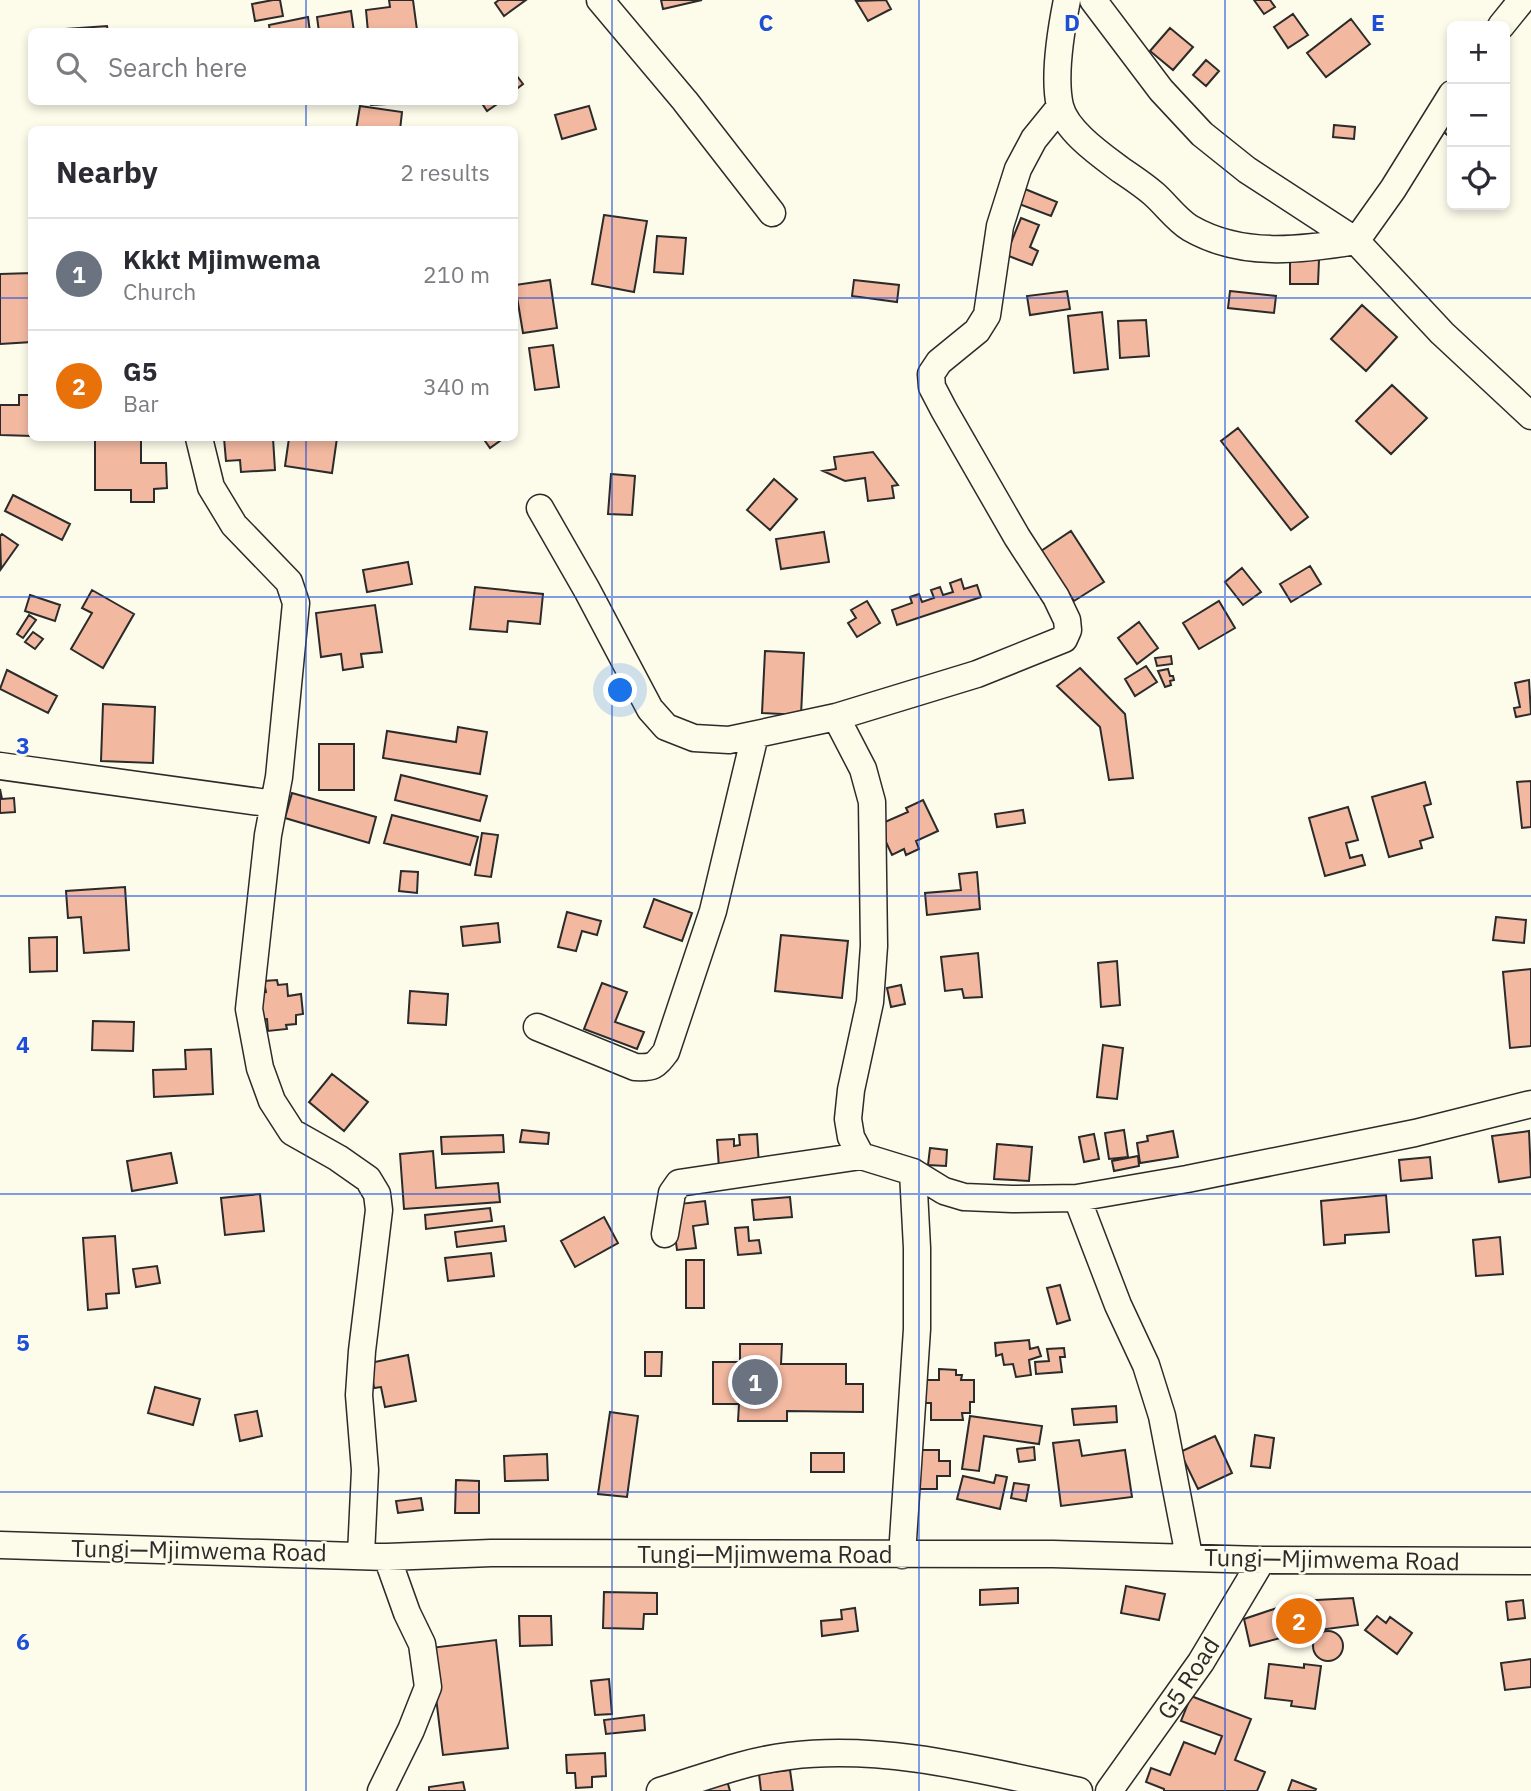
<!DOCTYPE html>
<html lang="en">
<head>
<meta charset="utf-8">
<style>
  :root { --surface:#fff; --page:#f7f7f7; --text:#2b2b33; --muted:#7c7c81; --line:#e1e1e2; --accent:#c62828 }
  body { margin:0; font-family:"IBM Plex Sans",sans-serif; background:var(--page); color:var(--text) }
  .controls { position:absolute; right:21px; top:21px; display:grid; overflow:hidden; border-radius:10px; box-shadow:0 4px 10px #0003 }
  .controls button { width:63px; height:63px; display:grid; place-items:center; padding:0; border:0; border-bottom:2px solid var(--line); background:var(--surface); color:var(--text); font:35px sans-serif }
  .you { position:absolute; left:621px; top:691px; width:24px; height:24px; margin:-18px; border:5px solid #fff; border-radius:50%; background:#1a73e8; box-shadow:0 0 0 10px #1a73e833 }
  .badge { display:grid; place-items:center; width:46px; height:46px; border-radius:50%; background:var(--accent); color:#fff; font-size:23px; font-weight:700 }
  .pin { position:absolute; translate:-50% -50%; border:4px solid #fff; box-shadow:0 2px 7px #0006 }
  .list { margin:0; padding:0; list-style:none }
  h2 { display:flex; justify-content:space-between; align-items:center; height:91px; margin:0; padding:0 28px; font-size:30px }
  h2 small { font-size:23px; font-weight:400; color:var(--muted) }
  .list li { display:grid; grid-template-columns:46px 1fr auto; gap:21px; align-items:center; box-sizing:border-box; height:112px; padding:0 28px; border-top:2px solid var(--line) }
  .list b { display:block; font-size:26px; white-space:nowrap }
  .list p { margin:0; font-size:23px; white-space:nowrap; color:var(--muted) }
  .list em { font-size:23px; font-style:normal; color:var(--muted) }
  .icon { flex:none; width:38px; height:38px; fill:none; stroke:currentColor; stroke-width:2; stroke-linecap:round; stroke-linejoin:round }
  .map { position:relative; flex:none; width:1531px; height:1791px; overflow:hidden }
  .search { position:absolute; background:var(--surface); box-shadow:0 4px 10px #0003; left:28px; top:28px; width:490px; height:77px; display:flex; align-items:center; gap:18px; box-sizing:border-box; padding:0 24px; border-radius:10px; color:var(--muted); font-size:26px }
  .panel { position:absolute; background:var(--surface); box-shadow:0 4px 10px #0003; left:28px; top:126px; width:490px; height:315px; border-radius:10px }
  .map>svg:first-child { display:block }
</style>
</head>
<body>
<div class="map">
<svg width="1531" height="1791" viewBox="0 0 1531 1791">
  <rect width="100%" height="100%" fill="#fdfbea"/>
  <path fill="#f2b8a0" stroke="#2b2b2b" stroke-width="2" d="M273 0H280L283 16 255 21 252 4Z
    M389 0H413L417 30 368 32 366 10 390 7Z
    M499 0H526L504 16 495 3Z
    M661 0H702L663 9Z
    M886 0 891 9 868 21 856 1Z
    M1254 0H1270L1275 7 1264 14Z
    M351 11 354 32H319L317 17Z
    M1293 14 1308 35 1288 48 1274 27Z
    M308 17 310 32H270L269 25Z
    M1351 19 1370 44 1326 77 1307 53Z
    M107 26 108 32H66V29Z
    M1170 28 1193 47 1173 70 1150 51Z
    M1206 60 1219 71 1206 86 1193 75Z
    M514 72 523 84 514 91Z
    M370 102H404V103L371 105Z
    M481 102H500L487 111Z
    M360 106 402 112 400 130H356Z
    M589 106 596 129 562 139 555 115Z
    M1452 107V139L1437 126Z
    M1334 125 1355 127 1354 139 1333 137Z
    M1025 189 1057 202 1051 216 1019 204Z
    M604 215 647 221 634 292 592 284Z
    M1021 218 1039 225 1030 247 1038 251 1032 265 1006 255Z
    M657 236 686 238 683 274 654 272Z
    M1290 260H1319L1318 284H1290Z
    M32 273V342L0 344V274Z
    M550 280 557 328 523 333 515 285Z
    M854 280 899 285 897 302 852 296Z
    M1067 291 1070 309 1030 315 1027 296Z
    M1230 291 1276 296 1274 313 1228 308Z
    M1362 305 1397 337 1366 371 1331 339Z
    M1102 312 1108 369 1074 373 1068 316Z
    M1146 320 1149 356 1120 358 1118 321Z
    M553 345 559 387 535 390 529 348Z
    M1392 385 1427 418 1391 454 1356 421Z
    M19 395H32V436L0 435V405H19Z
    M1238 428 1308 517 1291 530 1221 441Z
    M95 438H141V463H166L167 488 154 489V502H131V490H95Z
    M224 438H273L275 470 241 472 240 460 226 461Z
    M289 438H337L332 473 285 466Z
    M483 438H504L490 448Z
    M873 452 898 485 892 486 894 498 868 501 865 478 845 481 823 471 836 469 834 457Z
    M611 474 635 476 632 515 608 514Z
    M774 479 797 499 770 530 747 510Z
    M13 495 70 524 62 540 5 511Z
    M1071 531 1104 582 1074 601 1041 551Z
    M824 532 829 562 781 569 776 539Z
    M2 534 18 545 1 569 0 536Z
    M408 562 412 584 367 592 363 570Z
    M1310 566 1321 584 1291 602 1280 584Z
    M1242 568 1261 592 1243 605 1225 582Z
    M961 579 964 589 977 585 981 597 897 625 892 610 912 603 910 597 919 594 922 602 934 598 931 590 940 587 943 595 953 592 950 583Z
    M475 587 543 594 540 624 508 621 507 632 470 629Z
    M92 590 134 614 103 668 71 649 92 613 82 608Z
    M30 595 60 605 55 621 25 611Z
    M867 601 880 623 857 637 848 623 856 618 851 610Z
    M1219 601 1235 628 1199 649 1183 623Z
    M375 605 382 652 361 654 363 667 343 670 341 654 321 657 316 613Z
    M29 615 36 620 23 638 17 634Z
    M1139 622 1158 648 1137 664 1118 638Z
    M33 632 43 639 35 649 25 642Z
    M765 651 804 653 801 715 762 713Z
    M1171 656 1172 664 1157 666 1155 658Z
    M1146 666 1157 682 1135 696 1125 679Z
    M1080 668 1125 714 1133 778 1109 780 1100 727 1057 686Z
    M1168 669 1170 676H1173L1174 680 1170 681 1171 685 1165 687 1158 671Z
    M7 670 57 696 48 713 0 689Z
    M1529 680 1531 714 1516 717 1514 708 1520 707 1515 683Z
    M103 704 155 707 153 763 101 761Z
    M458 727 487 732 480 774 383 758 387 731 456 742Z
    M319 744H354V790H319Z
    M401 775 487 796 480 821 395 800Z
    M1531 781V827L1522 828 1517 782Z
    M1425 782 1431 804 1424 806 1433 837 1420 841 1422 848 1389 857 1372 797Z
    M0 789 2 799 14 798 15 812 0 813Z
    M292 793 376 817 369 843 285 818Z
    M923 800 938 831 916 841 919 849 906 855 904 849 892 855 878 825 908 812 906 808Z
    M1348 807 1358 840 1346 843 1350 858 1362 855 1365 865 1325 876 1309 818Z
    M1023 810 1025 823 997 827 995 814Z
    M392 815 478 837 470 865 384 843Z
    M482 833 498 835 491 877 475 875Z
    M401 871 418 872 417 893 399 891Z
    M977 872 980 909 927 915 925 893 961 890 959 874Z
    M125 887 129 950 84 953 81 917 68 918 66 891Z
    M654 899 692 913 682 941 644 927Z
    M567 912 601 921 597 935 582 931 576 951 558 947Z
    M1496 917 1526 920 1524 943 1493 940Z
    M498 923 500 942 463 946 461 927Z
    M781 935 848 941 842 998 775 991Z
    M57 937V971L30 972 29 938Z
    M978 953 982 997 964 998 962 989 945 991 941 957Z
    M1117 961 1120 1005 1101 1007 1098 963Z
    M1531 969V1046L1510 1048 1503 972Z
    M277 980 278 985 287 984 288 996 301 994 303 1014 296 1015V1024L286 1025 287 1029 268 1031 267 1019 257 1020 254 993 266 992 264 981Z
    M602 983 627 992 615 1022 644 1032 637 1049 584 1029Z
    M901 985 905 1004 891 1007 887 988Z
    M410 991 448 994 446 1025 408 1023Z
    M93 1021 134 1022 133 1051 92 1050Z
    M1103 1045 1123 1048 1117 1099 1097 1097Z
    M211 1049 213 1094 154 1097 153 1070 186 1069 185 1050Z
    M332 1074 368 1102 344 1131 309 1102Z
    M522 1130 549 1133 548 1144 520 1142Z
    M1124 1130 1128 1157 1109 1159 1105 1133Z
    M1173 1131 1178 1157 1140 1163 1137 1143 1148 1141 1147 1136Z
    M1529 1131 1531 1177 1499 1182 1492 1136Z
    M757 1134 759 1165 719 1168 717 1140 734 1139V1146L740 1145 739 1135Z
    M1094 1134 1099 1159 1084 1162 1079 1137Z
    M503 1135 504 1152 442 1154 441 1137Z
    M997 1144 1032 1147 1029 1181 994 1179Z
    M930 1148 947 1150 946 1166 928 1165Z
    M433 1151 436 1188 498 1183 500 1202 404 1209 400 1154Z
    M171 1153 177 1183 132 1191 127 1161Z
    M1138 1156 1139 1166 1114 1171 1112 1161Z
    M1430 1157 1432 1178 1401 1181 1399 1160Z
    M260 1194 264 1231 225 1235 221 1198Z
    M1386 1195 1389 1232 1345 1235V1243L1324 1245 1321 1201Z
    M790 1197 792 1217 754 1220 752 1200Z
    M705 1201 708 1224 693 1226 696 1248 677 1250 671 1205Z
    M490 1208 492 1221 426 1229 425 1215Z
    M604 1217 618 1243 575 1267 561 1241Z
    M504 1226 506 1241 457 1247 455 1232Z
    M748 1227 749 1241 759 1240 761 1253 738 1255 735 1228Z
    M115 1236 119 1293 106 1294 107 1308 88 1310 83 1238Z
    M1500 1237 1503 1274 1476 1276 1473 1240Z
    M491 1253 494 1276 448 1281 445 1258Z
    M686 1260H704V1308H686Z
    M157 1266 160 1283 136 1287 133 1269Z
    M1060 1285 1070 1320 1057 1324 1047 1288Z
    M1029 1340 1030 1349 1038 1347 1041 1356 1029 1360 1031 1375 1016 1377 1013 1364 1004 1365 1002 1354 996 1356 995 1343Z
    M740 1344H782L781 1364H846V1384H863V1412L787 1411V1421H738L739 1404H713V1362H740Z
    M1064 1348 1065 1357H1060L1062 1372 1036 1374 1035 1362 1049 1361 1047 1349Z
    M645 1352H662L661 1376H645Z
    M408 1355 416 1401 385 1407 381 1387 374 1388 370 1363Z
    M939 1369 956 1370V1375H962L961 1380H974V1402H970V1413H962L963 1420H931V1403H925V1380H939Z
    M155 1387 200 1399 193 1425 148 1413Z
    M1116 1406 1117 1422 1074 1425 1072 1409Z
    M257 1411 262 1436 240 1441 235 1415Z
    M610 1412 638 1416 627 1497 598 1494Z
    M970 1416 1042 1426 1039 1444 984 1436 979 1471 962 1469Z
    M1255 1435 1274 1438 1270 1468 1251 1466Z
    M1215 1436 1232 1473 1198 1489 1180 1452Z
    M1079 1440 1082 1456 1125 1450 1132 1497 1061 1506 1053 1443Z
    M1034 1447 1035 1460 1019 1462 1017 1449Z
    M917 1450H939V1461H950V1476H937V1489H917Z
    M811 1453H844V1472H811Z
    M547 1454 548 1480 505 1481 504 1456Z
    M996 1475 1007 1477 1000 1509 957 1499 963 1476 994 1483Z
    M456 1480 479 1481V1513H455Z
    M1014 1483 1029 1485 1026 1501 1011 1498Z
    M421 1498 423 1510 398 1513 396 1501Z
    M1126 1586 1165 1594 1159 1620 1121 1613Z
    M1018 1588V1603L980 1605V1590Z
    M604 1592 657 1593V1614H644L643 1629 603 1628Z
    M1353 1598 1358 1625 1303 1632 1250 1646 1244 1619 1298 1601Z
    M1523 1600 1525 1618 1508 1620 1506 1602Z
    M855 1608 858 1631 822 1636 821 1621 842 1619 841 1610Z
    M519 1616H551L552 1645 520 1646Z
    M1377 1616 1386 1623 1390 1617 1412 1633 1397 1654 1365 1630Z
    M1313 1646a15 15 0 1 1 30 0a15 15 0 1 1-30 0Z
    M496 1640 508 1748 443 1755 430 1648Z
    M1531 1659V1687L1505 1690 1501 1663Z
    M1269 1664 1304 1668V1664L1321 1666 1315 1709 1291 1706 1292 1701 1265 1698Z
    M609 1679 612 1714 595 1715 591 1681Z
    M1191 1696 1251 1719 1235 1760 1265 1772 1257 1791H1164V1789L1146 1782 1151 1768 1170 1775 1184 1742 1215 1754 1222 1736 1181 1721Z
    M644 1715 645 1730 606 1734 604 1720Z
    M605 1753 606 1776 592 1777V1787L576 1788 575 1773H567L566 1755Z
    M790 1770 793 1791H761L759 1774Z
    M726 1777 730 1791H689Z
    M1292 1780 1316 1789 1315 1791H1288Z
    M463 1782 465 1791H429V1787Z"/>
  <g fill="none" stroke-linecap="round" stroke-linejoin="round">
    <defs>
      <path id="minor" d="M600 0 685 101 772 213
        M1067 0C1061 30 1053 76 1060 106 1066 131 1101 155 1121 170 1133 178 1145 186 1155 195 1167 206 1177 220 1190 228 1242 258 1301 250 1356 241L1393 189 1452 94
        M1093 0 1161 90 1202 134 1247 170 1356 241 1442 333 1531 416
        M1501 26 1522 0
        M199 438 211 487 234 525 289 582 296 603 279 777 268 835 249 1009 260 1068 272 1101 292 1132 338 1158 368 1179 377 1194 379 1210 362 1351 359 1395 365 1470 361 1555
        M540 508 587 590 650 709 666 727 694 738 729 740 836 717 977 674 1064 639 1068 630 1067 620 1056 597 1017 537 944 410 932 387 931 374 939 362 977 331 987 315 1000 226 1018 169 1034 139 1060 107
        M836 717 863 769 872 802 874 946 870 1002 851 1090 848 1119 851 1137 861 1156 913 1172 944 1191 964 1197 1012 1199 1077 1198 1187 1179 1415 1133 1531 1104
        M0 766 274 804
        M537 1027 635 1067C654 1068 655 1066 666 1052L713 911 755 735
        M1077 1198 1118 1305 1146 1365 1162 1416 1189 1556
        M665 1234 672 1193 679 1183 861 1156
        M0 1545 387 1557 491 1553 1053 1554 1262 1560 1531 1561
        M902 1555 917 1329V1248L913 1172
        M381 1791 411 1730 428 1687 422 1644 407 1613 387 1557
        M660 1791C703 1778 744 1761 789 1756 886 1744 985 1771 1079 1791
        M1109 1791 1201 1662 1262 1560"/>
    </defs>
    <use href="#minor" stroke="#2b2b2b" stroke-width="29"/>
    <use href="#minor" stroke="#fdfbea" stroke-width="26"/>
  </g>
  <path fill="none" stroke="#1d4ed8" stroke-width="2" stroke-opacity="0.55" d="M306 0V32M612 0V1791M919 0V1791M1225 0V1791M306 102V130M0 298H32M514 298H1531M306 438V1791M0 597H1531M0 896H1531M0 1194H1531M0 1492H1531"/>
  <g text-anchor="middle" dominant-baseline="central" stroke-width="5" stroke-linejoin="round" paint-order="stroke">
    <g font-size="24" fill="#2b2b2b" stroke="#fdfbea">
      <text transform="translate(199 1550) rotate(1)">Tungi—Mjimwema Road</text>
      <text x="765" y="1554">Tungi—Mjimwema Road</text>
      <text transform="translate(1332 1559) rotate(1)">Tungi—Mjimwema Road</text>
      <text transform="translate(1188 1678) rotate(-57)">G5 Road</text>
    </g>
  </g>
  <g font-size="23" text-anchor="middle" font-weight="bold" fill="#1d4ed8" stroke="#fdfbea" stroke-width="5" stroke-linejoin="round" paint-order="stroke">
    <text x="766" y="31">C</text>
    <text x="1072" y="31">D</text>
    <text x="1378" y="31">E</text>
    <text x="23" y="754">3</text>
    <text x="23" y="1053">4</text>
    <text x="23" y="1351">5</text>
    <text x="23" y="1650">6</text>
  </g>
</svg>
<div class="controls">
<button>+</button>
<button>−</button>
<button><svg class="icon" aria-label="locate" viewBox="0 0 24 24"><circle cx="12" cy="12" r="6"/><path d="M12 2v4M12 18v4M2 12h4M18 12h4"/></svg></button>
</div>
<div class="you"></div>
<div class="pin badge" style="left:755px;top:1382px;background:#6b7280">1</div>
<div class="pin badge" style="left:1299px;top:1621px;background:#e8710a">2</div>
<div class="search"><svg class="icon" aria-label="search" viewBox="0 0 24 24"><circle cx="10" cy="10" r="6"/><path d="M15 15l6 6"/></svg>Search here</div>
<section class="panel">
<h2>Nearby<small>2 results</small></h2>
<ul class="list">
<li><span class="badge" style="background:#6b7280">1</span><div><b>Kkkt Mjimwema</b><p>Church</p></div><em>210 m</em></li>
<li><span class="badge" style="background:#e8710a">2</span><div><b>G5</b><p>Bar</p></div><em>340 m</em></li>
</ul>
</section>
</div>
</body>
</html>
